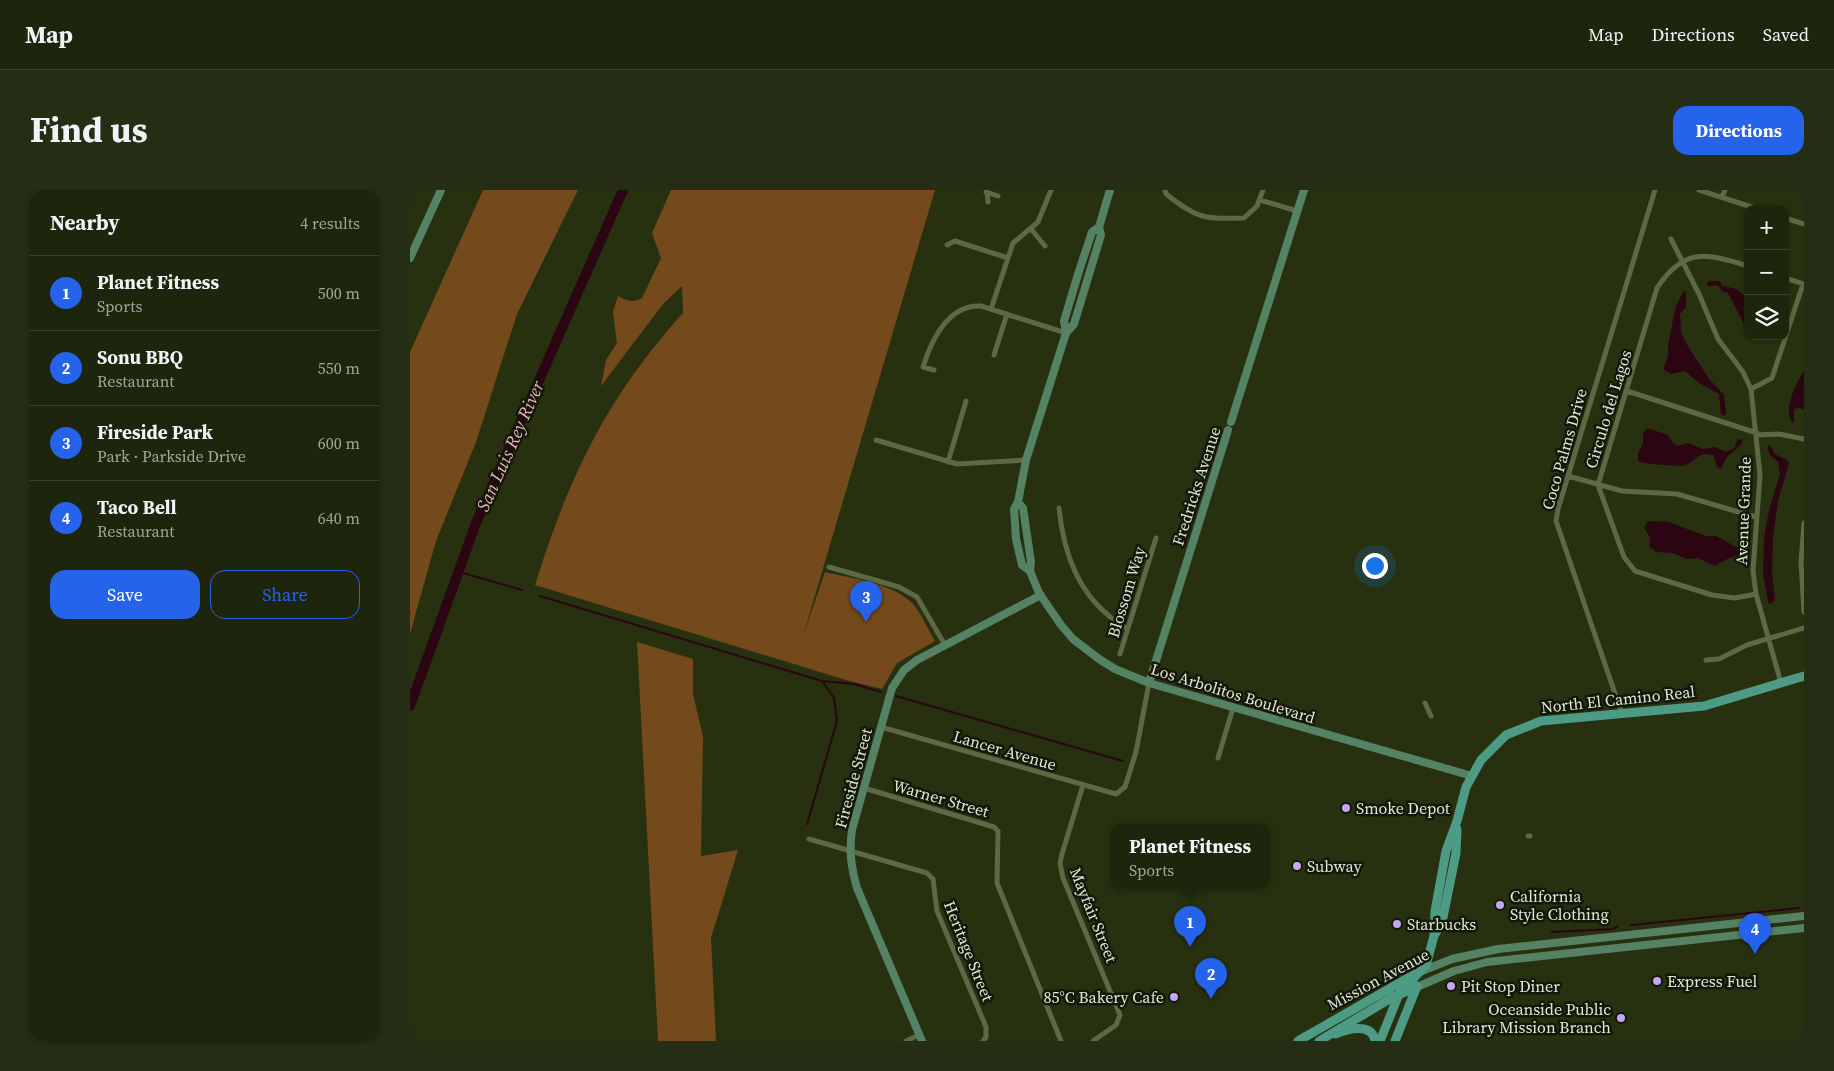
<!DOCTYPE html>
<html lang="en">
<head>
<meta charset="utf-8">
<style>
  :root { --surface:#1d250c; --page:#252d15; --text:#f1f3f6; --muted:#a0a59d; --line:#3b422d; --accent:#2563eb }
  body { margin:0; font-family:"Source Serif 4",serif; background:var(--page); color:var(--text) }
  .controls { position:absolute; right:15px; top:15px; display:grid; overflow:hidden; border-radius:10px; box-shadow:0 1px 4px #0004 }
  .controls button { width:45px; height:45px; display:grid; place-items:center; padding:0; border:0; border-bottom:1px solid var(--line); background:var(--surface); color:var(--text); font:25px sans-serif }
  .you { position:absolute; left:964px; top:375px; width:18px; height:18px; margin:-12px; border:4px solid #fff; border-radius:50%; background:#1a73e8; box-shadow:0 0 0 8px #1a73e833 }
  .badge { display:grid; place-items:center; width:32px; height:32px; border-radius:50%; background:var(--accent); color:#fff; font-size:16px; font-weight:700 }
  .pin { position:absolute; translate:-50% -41px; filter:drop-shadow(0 1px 2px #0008) }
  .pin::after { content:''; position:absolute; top:26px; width:18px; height:15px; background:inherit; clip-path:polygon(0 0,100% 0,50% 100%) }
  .popup { position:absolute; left:701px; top:634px; width:158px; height:65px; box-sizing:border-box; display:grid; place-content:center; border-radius:10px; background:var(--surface); filter:drop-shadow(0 1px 4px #0005); font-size:16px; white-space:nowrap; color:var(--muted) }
  .popup b { font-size:19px; color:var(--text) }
  .popup::after { content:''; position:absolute; left:50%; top:100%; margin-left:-10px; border:10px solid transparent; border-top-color:var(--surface) }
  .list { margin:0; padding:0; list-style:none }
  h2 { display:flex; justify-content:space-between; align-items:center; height:65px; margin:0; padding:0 20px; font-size:21px }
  h2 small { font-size:16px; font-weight:400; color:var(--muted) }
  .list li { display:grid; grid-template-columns:32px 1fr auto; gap:15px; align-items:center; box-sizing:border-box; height:75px; padding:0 20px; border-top:1px solid var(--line) }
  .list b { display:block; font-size:19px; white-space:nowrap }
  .list p { margin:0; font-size:16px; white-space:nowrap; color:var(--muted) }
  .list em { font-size:16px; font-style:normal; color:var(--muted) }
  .actions { display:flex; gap:10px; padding:15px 20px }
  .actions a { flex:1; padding:11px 0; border:1px solid var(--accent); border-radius:15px; text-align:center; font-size:18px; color:var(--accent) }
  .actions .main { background:var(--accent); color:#fff }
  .icon { flex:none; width:28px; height:28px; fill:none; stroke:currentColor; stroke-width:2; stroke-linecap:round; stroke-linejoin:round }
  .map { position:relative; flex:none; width:1394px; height:851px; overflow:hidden; border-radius:15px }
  header { display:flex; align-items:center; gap:30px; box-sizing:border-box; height:70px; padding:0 25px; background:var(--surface); border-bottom:1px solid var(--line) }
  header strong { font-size:24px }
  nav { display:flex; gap:28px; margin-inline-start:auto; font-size:18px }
  .intro { display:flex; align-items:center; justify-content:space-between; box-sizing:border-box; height:120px; padding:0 30px }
  h1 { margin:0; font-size:35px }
  .button { padding:12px 22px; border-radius:15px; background:var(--accent); color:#fff; font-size:18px; font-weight:700 }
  main { display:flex; gap:30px; padding:0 30px }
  aside { flex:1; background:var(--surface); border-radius:15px; box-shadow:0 1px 4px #0004 }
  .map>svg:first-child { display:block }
</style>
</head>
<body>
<header>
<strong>Map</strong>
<nav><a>Map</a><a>Directions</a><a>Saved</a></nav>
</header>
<div class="intro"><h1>Find us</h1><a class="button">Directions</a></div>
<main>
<aside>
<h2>Nearby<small>4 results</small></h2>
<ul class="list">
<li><span class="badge">1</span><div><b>Planet Fitness</b><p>Sports</p></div><em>500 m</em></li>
<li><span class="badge">2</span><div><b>Sonu BBQ</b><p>Restaurant</p></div><em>550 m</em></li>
<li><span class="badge">3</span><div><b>Fireside Park</b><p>Park · Parkside Drive</p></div><em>600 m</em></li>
<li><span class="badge">4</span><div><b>Taco Bell</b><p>Restaurant</p></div><em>640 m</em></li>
</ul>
<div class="actions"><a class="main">Save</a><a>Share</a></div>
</aside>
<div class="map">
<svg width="1394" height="851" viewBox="0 0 1394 851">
  <rect width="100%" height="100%" fill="#273110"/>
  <path fill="#74491c" d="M73 0H168L107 124 66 252 26 351 0 444V162Z
    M261 0H525L393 446 415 382C440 388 486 394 503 414 512 424 518 440 525 451L487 473 472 499 436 490 125 395C159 286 197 207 273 123L272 96 253 114 191 196 196 170 207 153 203 122 208 106C216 111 224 113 232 108L251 68 242 43Z
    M227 452 283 469V504L293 547 291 666 328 660 301 748 306 851H248Z"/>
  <path fill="#2b0512" d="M1299 91H1310L1312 96 1327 99 1338 109V142L1318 103 1312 101 1308 95 1298 96 1297 93Z
    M1276 101V117L1270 124 1271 142 1276 153 1299 189 1314 205 1316 223 1314 226 1311 224 1309 204 1289 193 1275 181 1261 184 1253 179 1258 167V156L1265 119 1273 102Z
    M1394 181V220L1388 217 1384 220V231L1382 233C1373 220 1386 192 1394 181Z
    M1237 238 1258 245 1262 252 1268 256 1278 253 1293 259 1305 257 1316 262 1324 258 1328 249 1332 250V254L1316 268 1311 279 1307 277 1304 266C1289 259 1286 272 1273 276 1267 276 1231 274 1228 271V263L1233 253V243Z
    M1360 255 1365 264 1377 270 1379 273 1368 311 1363 347 1362 383 1365 411 1360 414 1358 412 1353 383 1354 348 1359 320 1370 284 1368 272 1360 265 1357 257Z
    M1238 331 1259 332 1296 346H1306L1333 361V364L1319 368 1305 376 1288 368 1277 369 1263 363 1246 362 1239 356 1240 347 1234 338Z"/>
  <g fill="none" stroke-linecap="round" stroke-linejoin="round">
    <path stroke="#2b0512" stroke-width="2" d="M49 382 112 400
      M130 406 412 491 444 494 471 502
      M486 506 713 571
      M397 634 427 531 424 508 413 492
      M1221 735 1389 718
      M1142 742 1203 739 1208 736"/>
    <path stroke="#2b0512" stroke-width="10" d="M0 516 66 333 213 0"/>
    <path stroke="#5d6845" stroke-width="5" d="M577 0 578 12
      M755 0 756 4C788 29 793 29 834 28L847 16 853 0
      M1289 0 1348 19
      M576 2 588 6
      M1312 7 1315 0
      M850 10 887 21
      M1375 28 1394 34
      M621 39 635 56
      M1261 49 1289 104 1308 149 1333 182 1341 199 1350 285 1343 381 1346 404 1371 493
      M537 55 545 51 598 68
      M1338 76C1296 63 1274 57 1247 98L1188 295 1214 367 1225 381 1302 405 1325 408 1346 404
      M1375 88 1394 94
      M581 119 603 53 628 32 641 0
      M584 165 597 124
      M524 180 513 177C521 151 538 114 571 116L656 143
      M1341 199 1362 188 1393 94
      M1217 201 1347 243
      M1347 245 1369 244 1394 249
      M466 250 547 274 616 270
      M538 272 556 211
      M1158 286 1212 301 1267 304 1346 327
      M649 318C653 358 666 399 698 425 704 430 709 436 717 438
      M1394 333 1391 372 1394 422
      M419 377 489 397 507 407 535 455
      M710 464 746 348
      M1296 470 1309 469 1337 455 1394 438
      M1015 513 1021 526
      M1212 524 1146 331 1148 319 1245 0
      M471 537 706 604 715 597 726 562 739 493
      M808 568 823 518
      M673 595 652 664 650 673 653 688 710 825 706 835 683 851
      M454 598 584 637 588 641 587 693 651 851
      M1118 646H1120
      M399 649 517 683 523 689 527 721 576 837V847L573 851
      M496 851 509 845"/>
    <path stroke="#558264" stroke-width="8" d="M0 68 31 0
      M656 143 654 131 669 81 682 42 689 37 700 0
      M821 232 894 0
      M608 312 613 318 621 372 620 381 629 403 651 435 663 449 689 469 705 479 739 493 1062 586
      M620 381 612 375 606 349 604 319 608 312 616 270 656 143 664 134 691 45 689 37
      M739 493 818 240
      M1012 781 1042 769 1088 759 1394 726
      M1007 797 1044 781 1077 772 1394 738
      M512 851 447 698C441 677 439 661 442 640L482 498 494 480 507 470 631 405"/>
    <path stroke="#4d9b84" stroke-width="9" d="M1024 746 1025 721 1036 661 1047 631 1056 597 1071 570 1096 545 1131 531 1294 516 1394 486
      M925 844C938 839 962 832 965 851
      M888 851 1005 784
      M909 851 983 807 1007 797
      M970 851 989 804 1016 775 1024 746 1032 732 1046 663 1047 639
      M985 851 1007 796"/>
  </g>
  <g fill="#c5a6f0" stroke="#121709" stroke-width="2">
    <circle cx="936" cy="618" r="5"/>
    <circle cx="887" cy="676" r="5"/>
    <circle cx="1090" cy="715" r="5"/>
    <circle cx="987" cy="734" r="5"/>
    <circle cx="1247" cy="791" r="5"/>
    <circle cx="1041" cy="796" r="5"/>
    <circle cx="764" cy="807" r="5"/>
    <circle cx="1211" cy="828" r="5"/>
  </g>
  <g text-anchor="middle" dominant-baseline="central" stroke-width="5" stroke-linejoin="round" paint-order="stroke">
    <g font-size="16" fill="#dfe7d3" stroke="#121709">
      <text transform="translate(1198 219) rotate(-73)">Circulo del Lagos</text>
      <text transform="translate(1154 259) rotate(-74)">Coco Palms Drive</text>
      <text transform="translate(786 296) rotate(-72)">Fredricks Avenue</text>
      <text transform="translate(1333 321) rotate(-88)">Avenue Grande</text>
      <text transform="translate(716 402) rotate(-73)">Blossom Way</text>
      <text transform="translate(823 503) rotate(17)">Los Arbolitos Boulevard</text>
      <text transform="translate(1208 509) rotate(-6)">North El Camino Real</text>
      <text transform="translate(595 560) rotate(16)">Lancer Avenue</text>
      <text transform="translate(443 588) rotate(-75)">Fireside Street</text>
      <text transform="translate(531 608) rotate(16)">Warner Street</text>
      <text transform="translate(684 725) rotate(68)">Mayfair Street</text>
      <text transform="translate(559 761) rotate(68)">Heritage Street</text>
      <text transform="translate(968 789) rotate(-28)">Mission Avenue</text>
    </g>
    <g font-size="16" fill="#dfe7d3" stroke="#121709" text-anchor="start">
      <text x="946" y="618">Smoke Depot</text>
      <text x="897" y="676">Subway</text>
      <text x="1100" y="706">California<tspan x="1100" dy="18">Style Clothing</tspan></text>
      <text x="997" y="734">Starbucks</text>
      <text x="1257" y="791">Express Fuel</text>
      <text x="1051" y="796">Pit Stop Diner</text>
      <text x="754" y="807" text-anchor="end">85°C Bakery Cafe</text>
      <text x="1201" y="819" text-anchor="end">Oceanside Public<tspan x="1201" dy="18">Library Mission Branch</tspan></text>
    </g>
    <g font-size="18" font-style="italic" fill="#edadbc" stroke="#121709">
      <text transform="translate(100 256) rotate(-66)">San Luis Rey River</text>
    </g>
  </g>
</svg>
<div class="controls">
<button>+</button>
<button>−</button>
<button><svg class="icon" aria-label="layers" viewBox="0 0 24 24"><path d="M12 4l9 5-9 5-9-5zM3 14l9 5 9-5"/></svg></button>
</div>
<div class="you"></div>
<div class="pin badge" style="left:780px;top:757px">1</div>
<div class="popup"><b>Planet Fitness</b>Sports</div>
<div class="pin badge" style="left:801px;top:809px">2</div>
<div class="pin badge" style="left:456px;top:432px">3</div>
<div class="pin badge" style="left:1345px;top:764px">4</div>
</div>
</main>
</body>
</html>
